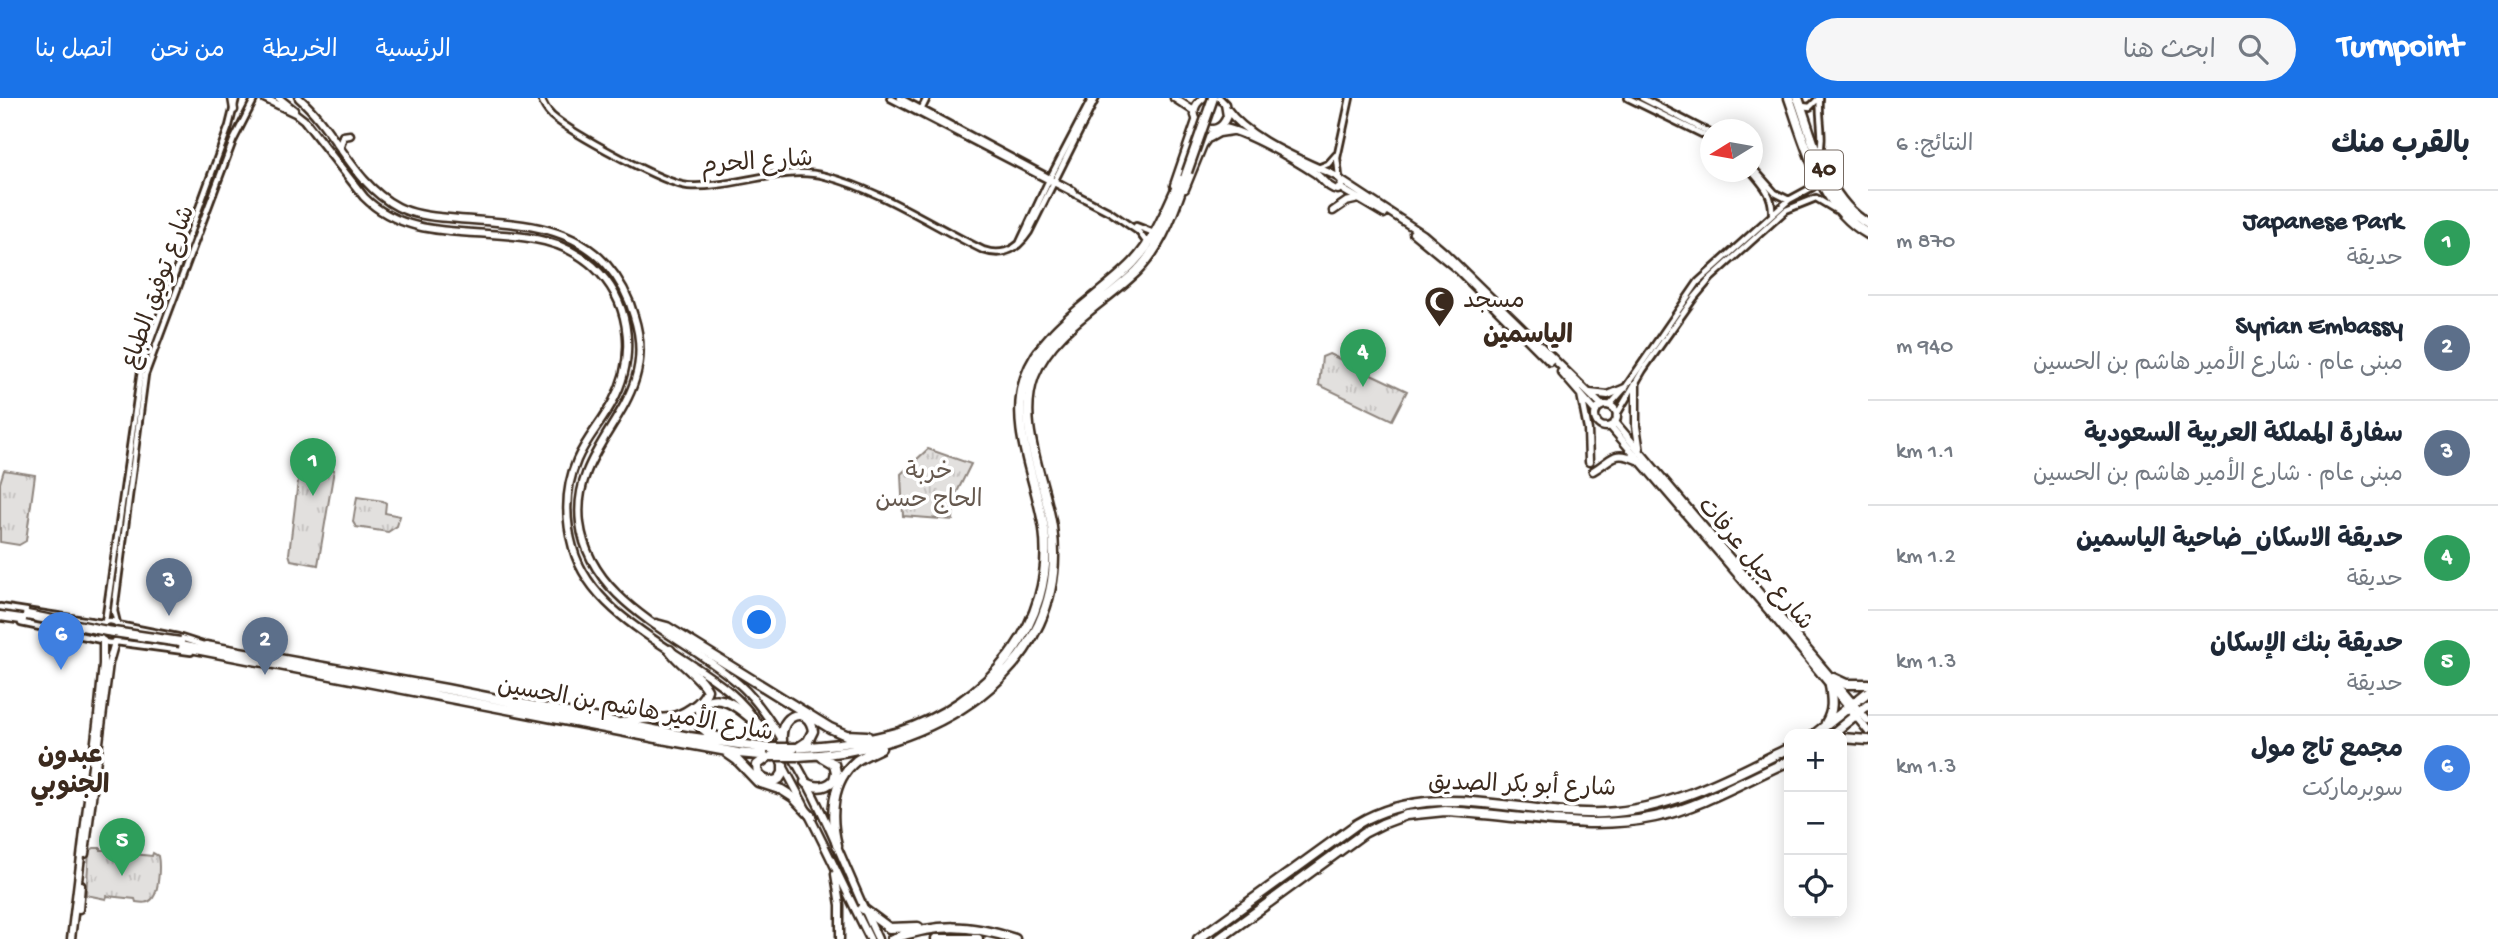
<!DOCTYPE html>
<html lang="ar">
<head>
<meta charset="utf-8">
<style>
  :root { --surface:#fff; --page:#f6f6f7; --text:#1f2937; --muted:#747a83; --line:#e0e1e3; --accent:#1a73e8 }
  body { margin:0; font-family:"Gochi Hand","Playpen Sans Arabic",sans-serif; background:var(--page); color:var(--text); direction:rtl }
  .controls { position:absolute; right:21px; bottom:21px; display:grid; overflow:hidden; border-radius:14px; box-shadow:0 4px 18px #0003 }
  .controls button { width:63px; height:63px; display:grid; place-items:center; padding:0; border:0; border-bottom:2px solid var(--line); background:var(--surface); color:var(--text); font:35px sans-serif }
  .compass { position:absolute; left:1700px; top:21px; width:63px; height:63px; border-radius:50%; background:var(--surface); box-shadow:0 4px 18px #0003; rotate:259deg }
  .you { position:absolute; left:760px; top:525px; width:24px; height:24px; margin:-18px; border:5px solid #fff; border-radius:50%; background:#1a73e8; box-shadow:0 0 0 10px #1a73e833 }
  .badge { display:grid; place-items:center; width:46px; height:46px; border-radius:50%; background:var(--accent); color:#fff; font-size:23px; font-weight:700 }
  .pin { position:absolute; translate:-50% -58px; filter:drop-shadow(0 2px 4px #0008) }
  .pin::after { content:''; position:absolute; top:37px; width:24px; height:21px; background:inherit; clip-path:polygon(0 0,100% 0,50% 100%) }
  .list { margin:0; padding:0; list-style:none }
  h2 { display:flex; justify-content:space-between; align-items:center; height:91px; margin:0; padding:0 28px; font-size:30px }
  h2 small { font-size:23px; font-weight:400; color:var(--muted) }
  .list li { display:grid; grid-template-columns:46px 1fr auto; gap:21px; align-items:center; box-sizing:border-box; height:105px; padding:0 28px; border-top:2px solid var(--line) }
  .list b { display:block; font-size:26px; white-space:nowrap }
  .list p { margin:0; font-size:23px; white-space:nowrap; color:var(--muted) }
  .list em { font-size:23px; font-style:normal; color:var(--muted) }
  .icon { flex:none; width:38px; height:38px; fill:none; stroke:currentColor; stroke-width:2; stroke-linecap:round; stroke-linejoin:round }
  .map { position:relative; flex:none; width:1868px; height:841px; overflow:hidden; direction:ltr }
  header { display:flex; align-items:center; gap:42px; box-sizing:border-box; height:98px; padding:0 35px; background:var(--accent); color:#fff }
  header strong { font-size:33px }
  nav { display:flex; gap:38px; margin-inline-start:auto; font-size:24px }
  .search { width:490px; height:63px; background:var(--page); display:flex; align-items:center; gap:18px; box-sizing:border-box; padding:0 24px; border-radius:38px; color:var(--muted); font-size:26px }
  main { display:flex }
  aside { flex:1; background:var(--surface) }
  .map>svg:first-child { display:block }
</style>
</head>
<body>
<header>
<strong>Turnpoint</strong>
<div class="search"><svg class="icon" aria-label="search" viewBox="0 0 24 24"><circle cx="10" cy="10" r="6"/><path d="M15 15l6 6"/></svg>ابحث هنا</div>
<nav><a>الرئيسية</a><a>الخريطة</a><a>من نحن</a><a>اتصل بنا</a></nav>
</header>
<main>
<aside>
<h2>بالقرب منك<small>النتائج: 6</small></h2>
<ul class="list">
<li><span class="badge" style="background:#2e9e5b">1</span><div><b>Japanese Park</b><p>حديقة</p></div><em>870 m</em></li>
<li><span class="badge" style="background:#5c6f8a">2</span><div><b>Syrian Embassy</b><p>مبنى عام · شارع الأمير هاشم بن الحسين</p></div><em>940 m</em></li>
<li><span class="badge" style="background:#5c6f8a">3</span><div><b>سفارة المملكة العربية السعودية</b><p>مبنى عام · شارع الأمير هاشم بن الحسين</p></div><em>1.1 km</em></li>
<li><span class="badge" style="background:#2e9e5b">4</span><div><b>حديقة الاسكان_ضاحية الياسمين</b><p>حديقة</p></div><em>1.2 km</em></li>
<li><span class="badge" style="background:#2e9e5b">5</span><div><b>حديقة بنك الإسكان</b><p>حديقة</p></div><em>1.3 km</em></li>
<li><span class="badge" style="background:#3f7fe0">6</span><div><b>مجمع تاج مول</b><p>سوبرماركت</p></div><em>1.3 km</em></li>
</ul>
</aside>
<div class="map">
<svg width="1868" height="841" viewBox="0 0 1868 841">
  <defs>
    <pattern id="grass-tufts" width="24" height="20" patternUnits="userSpaceOnUse" patternTransform="scale(1.75)"><rect width="24" height="20" fill="#e2e0de"/><path d="M3 7l-1-3M5 7V3M7 7l1-3M15 17l-1-3M17 17v-4M19 17l1-3" fill="none" stroke="#c3c0be"/></pattern>
  </defs>
  <rect width="100%" height="100%" fill="#fff"/>
  <filter id="ink" filterUnits="userSpaceOnUse"><feTurbulence type="fractalNoise" baseFrequency=".0143" numOctaves="2"/><feDisplacementMap in="SourceGraphic" scale="14" xChannelSelector="R" yChannelSelector="G"/><feConvolveMatrix kernelMatrix="1 2 1 2 8 2 1 2 1" color-interpolation-filters="sRGB"/></filter>
  <g filter="url(#ink)">
    <path fill="url(#grass-tufts)" stroke="#8e857e" stroke-width="2" d="M1329 256 1407 293 1392 322 1319 287 1322 259Z
      M928 351 971 366 954 400 953 422 903 418 901 376Z
      M312 361 325 364 334 372 318 467 291 462 289 456 300 367Z
      M4 372 35 377 26 443 19 447 0 444V385Z
      M357 399 383 403 386 405 385 415 400 418 397 428 388 434 356 429 353 424Z
      M101 750V752H123L124 755 152 758 153 755 158 758C160 767 159 792 153 800 148 806 142 805 136 804L135 801 107 798 106 801 86 797 89 753 94 750Z"/>
    <g fill="none" stroke-linecap="round" stroke-linejoin="round">
      <defs>
        <path id="minor" d="M541 0C543 6 547 13 552 18 572 35 664 86 688 88 732 91 782 67 825 78 881 92 931 127 983 152 1003 159 1018 151 1029 134L1096 0
          M890 0 1110 114 1139 134 1147 145
          M900 0 1074 93
          M1628 0 1710 40
          M1642 0 1710 35
          M1802 8 1810 9 1818 1
          M922 10 927 0
          M1819 57C1825 40 1818 19 1820 0
          M1752 69 1775 95 1789 102
          M1318 70 1328 66 1336 57
          M1752 74C1763 87 1773 97 1772 115
          M1339 78 1337 60 1350 0
          M1136 128 1154 135
          M1020 144 1048 84 1092 0
          M1609 308 1625 290 1698 184 1789 102 1813 89 1816 77
          M1616 318 1643 272 1694 200 1711 180 1786 112 1816 100 1836 112
          M0 509 103 525
          M99 534a11 11 0 1 1 22 0a11 11 0 1 1-22 0Z
          M105 524 142 266 229 28 236 0
          M21 525 101 542
          M117 525 114 513 145 277 233 43 255 0
          M118 527 178 539 203 547
          M116 544 191 554"/>
        <path id="major" d="M232 0 234 12
          M264 0 295 15 304 22 364 99C427 163 538 107 600 175 632 210 635 262 613 303 603 323 586 341 577 362 565 390 565 421 573 450 592 519 679 551 730 594 756 616 771 645 787 675 817 729 842 786 870 841
          M279 0 294 12
          M299 0C336 32 353 86 398 109 414 117 432 119 449 120 505 126 567 122 607 167 620 182 629 199 634 218 663 309 570 341 580 425 590 507 685 538 739 586 755 600 770 622 781 640
          M1174 0 1194 13
          M1203 0C1192 8 1192 18 1201 28 1213 34 1222 31 1227 18L1225 6 1219 0
          M1220 29C1246 33 1293 61 1316 76 1323 81 1328 91 1338 92L1341 88 1342 83C1336 76 1326 74 1318 70 1288 56 1246 38 1227 11
          M1210 40 1219 35 1232 33
          M340 49 343 38 350 37
          M1342 83 1423 136 1444 154 1602 308
          M1174 87 1196 23
          M1340 90 1384 116
          M1185 91 1203 47 1214 32
          M1333 113 1346 104 1359 101
          M1413 135 1458 172 1550 264
          M1561 274 1596 314
          M1636 286V328L1640 354
          M1590 295 1608 297 1625 290
          M1581 297 1588 332 1589 364
          M1595 318a11 11 0 1 1 22 0a11 11 0 1 1-22 0Z
          M1615 324 1868 623
          M1610 328 1774 519 1868 633
          M1593 373C1612 362 1613 351 1637 362
          M790 655C826 714 849 780 878 841
          M85 756 109 565 115 544
          M835 776 840 807V841
          M79 811 81 787
          M71 841 98 618 103 566V543"/>
        <path id="highway" d="M1789 0C1806 48 1820 109 1868 136
          M1798 0C1814 44 1825 101 1868 126
          M0 518 28 522
          M656 526 667 529 830 630 846 637 867 638
          M180 548 667 642 738 655 772 658
          M206 548 446 591 689 639 767 650
          M1833 580 1846 586H1868
          M621 625C651 614 667 631 697 606 702 601 705 599 707 592 700 577 680 567 670 552
          M1826 625C1834 612 1832 601 1830 587
          M1815 636 1868 594
          M1832 636 1868 607
          M1842 640 1868 642
          M723 642 707 634 700 628 699 613C715 584 747 617 762 630
          M782 642C779 616 809 606 813 633L808 643 799 649
          M794 650C829 648 864 644 899 634 986 606 1057 527 1044 431 1037 383 1009 330 1025 280 1042 229 1098 201 1133 165 1155 142 1167 110 1180 82
          M727 655 737 662 758 684 782 692 793 699 812 719
          M769 658 757 667 758 676C763 682 771 685 779 681L783 675V667
          M798 658C925 655 1073 575 1052 429 1045 381 1016 327 1034 278 1052 232 1103 206 1137 173 1163 147 1176 108 1187 74
          M805 684C815 690 825 691 834 682L836 674 834 666 822 659
          M837 747C830 719 831 683 856 663 863 658 873 654 881 650
          M862 810 889 830 918 829
          M892 841C938 825 969 826 1015 841
          M936 841H978
          M1198 841 1357 726C1435 680 1519 718 1603 715 1670 712 1731 679 1789 650
          M1219 841 1364 735 1382 726 1406 717 1445 713C1514 716 1586 734 1655 719 1701 709 1746 682 1789 663"/>
      </defs>
      <use href="#minor" stroke="#3b2a1e" stroke-width="10"/>
      <use href="#major" stroke="#3b2a1e" stroke-width="11"/>
      <use href="#highway" stroke="#3b2a1e" stroke-width="13"/>
      <use href="#minor" stroke="#fff" stroke-width="4.5"/>
      <use href="#major" stroke="#fff" stroke-width="6"/>
      <use href="#highway" stroke="#fff" stroke-width="8"/>
      <defs>
        <path id="highway-bridge" d="M1187 74 1213 0
          M27 517 107 533 180 544
          M767 650H794
          M772 658H798"/>
      </defs>
      <use href="#highway-bridge" stroke="#3b2a1e" stroke-width="13" stroke-linecap="butt"/>
      <use href="#highway-bridge" stroke="#fff" stroke-width="8"/>
    </g>
  </g>
  <defs>
    <symbol id="mosque-pin" viewBox="-11 -11 22 30"><path d="M0 17L-7.5 6A9.5 9.5 0 1 1 7.5 6Z" fill="#3b2a1e" stroke="#fff"/><path d="M3.5-4.9A6 6 0 1 0 3.5 4.9A5 5 0 1 1 3.5-4.9Z" fill="#fff"/></symbol>
  </defs>
  <g fill-rule="evenodd">
    <use href="#mosque-pin" x="1422" y="186" width="35" height="47"/>
  </g>
  <g text-anchor="middle" dominant-baseline="central" stroke-width="7" stroke-linejoin="round" paint-order="stroke">
    <rect fill="#fff" stroke="#766a62" stroke-width="2" x="1805" y="52.5" width="38" height="39" rx="5"/>
    <g font-size="23" font-weight="bold" fill="#3b2a1e">
      <text x="1824" y="72">40</text>
    </g>
    <g font-size="24" fill="#3b2a1e" stroke="#fff">
      <text transform="translate(757 66) rotate(-4)">شارع الحرم</text>
      <text transform="translate(160 190) rotate(-70)">شارع توفيق الطباع</text>
      <text transform="translate(1754 467) rotate(50)">شارع جبل عرفات</text>
      <text transform="translate(635 613) rotate(10)">شارع الأمير هاشم بن الحسين</text>
      <text transform="translate(1522 689) rotate(2)">شارع أبو بكر الصديق</text>
    </g>
    <g font-size="24" fill="#3b2a1e" stroke="#fff" text-anchor="start">
      <text x="1463" y="204">مسجد</text>
    </g>
    <g font-size="24" fill="#65584e" stroke="#fff">
      <text x="929" y="375">خربة<tspan x="929" dy="28">الحاج حسن</tspan></text>
    </g>
    <g font-size="26" font-weight="bold" fill="#3b2a1e" stroke="#fff">
      <text x="1528" y="239">الياسمين</text>
      <text x="70" y="659">عبدون<tspan x="70" dy="30">الجنوبي</tspan></text>
    </g>
  </g>
</svg>
<div class="controls">
<button>+</button>
<button>−</button>
<button><svg class="icon" aria-label="locate" viewBox="0 0 24 24"><circle cx="12" cy="12" r="6"/><path d="M12 2v4M12 18v4M2 12h4M18 12h4"/></svg></button>
</div>
<svg class="compass" viewBox="-18 -18 36 36"><path d="M0-13l5 13h-10z" fill="#e53935"/><path d="M0 13l5-13h-10z" fill="#747a83"/></svg>
<div class="you"></div>
<div class="pin badge" style="left:313px;top:398px;background:#2e9e5b">1</div>
<div class="pin badge" style="left:265px;top:577px;background:#5c6f8a">2</div>
<div class="pin badge" style="left:169px;top:518px;background:#5c6f8a">3</div>
<div class="pin badge" style="left:1363px;top:289px;background:#2e9e5b">4</div>
<div class="pin badge" style="left:122px;top:778px;background:#2e9e5b">5</div>
<div class="pin badge" style="left:61px;top:572px;background:#3f7fe0">6</div>
</div>
</main>
</body>
</html>
